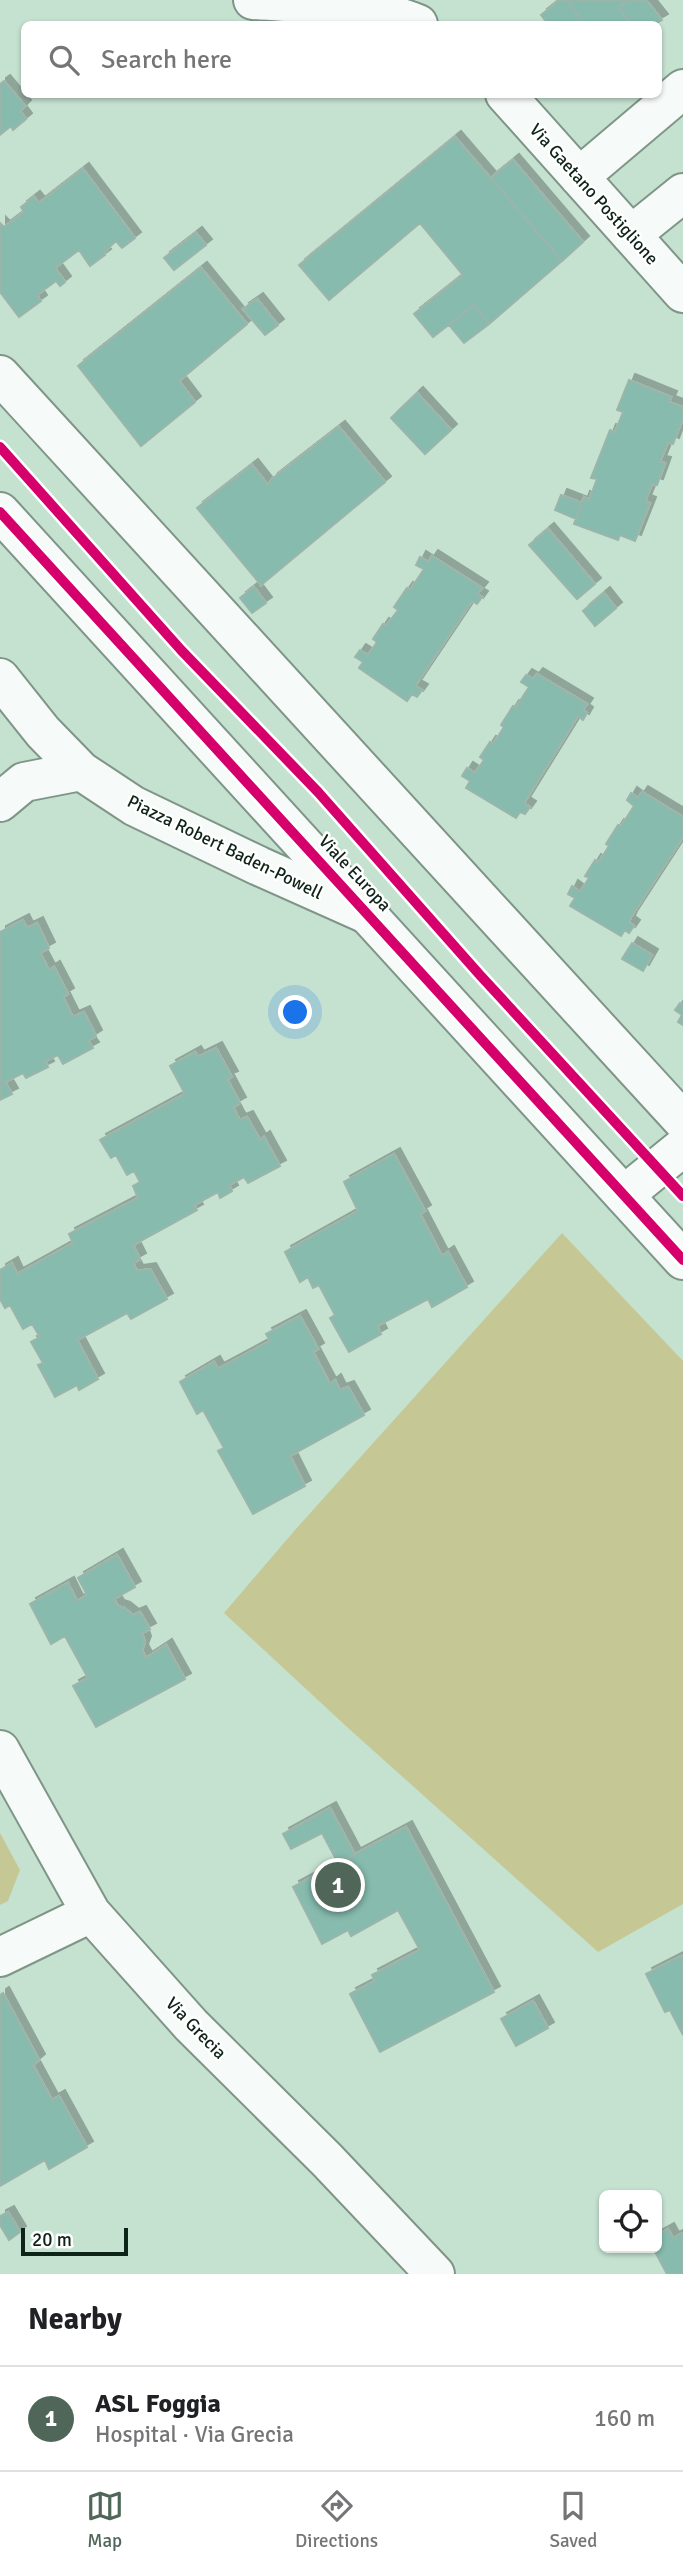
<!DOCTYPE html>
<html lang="en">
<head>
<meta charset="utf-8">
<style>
  :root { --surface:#fff; --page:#f6f6f6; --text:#202124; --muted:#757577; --line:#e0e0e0; --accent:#4f6658 }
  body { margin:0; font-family:Signika,sans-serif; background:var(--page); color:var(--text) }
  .controls { position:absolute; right:21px; bottom:21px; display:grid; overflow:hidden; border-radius:10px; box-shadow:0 2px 5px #0004 }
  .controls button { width:63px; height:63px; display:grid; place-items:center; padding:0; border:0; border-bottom:2px solid var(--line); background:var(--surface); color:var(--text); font:35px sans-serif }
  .scale { position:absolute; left:21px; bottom:18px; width:107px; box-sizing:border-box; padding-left:7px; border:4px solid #0f2418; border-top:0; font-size:19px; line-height:24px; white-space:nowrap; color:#0f2418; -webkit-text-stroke:5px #fff; paint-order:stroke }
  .you { position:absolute; left:296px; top:1013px; width:24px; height:24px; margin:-18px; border:5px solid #fff; border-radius:50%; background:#1a73e8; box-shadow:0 0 0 10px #1a73e833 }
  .badge { display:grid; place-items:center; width:46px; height:46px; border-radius:50%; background:var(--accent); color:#fff; font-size:23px; font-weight:700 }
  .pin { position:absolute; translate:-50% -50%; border:4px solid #fff; box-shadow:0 2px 7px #0006 }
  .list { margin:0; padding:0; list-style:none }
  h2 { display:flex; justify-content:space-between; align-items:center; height:91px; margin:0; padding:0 28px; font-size:30px }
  h2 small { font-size:23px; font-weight:400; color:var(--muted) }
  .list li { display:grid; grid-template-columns:46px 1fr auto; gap:21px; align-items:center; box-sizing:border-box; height:105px; padding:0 28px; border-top:2px solid var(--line) }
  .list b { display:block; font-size:26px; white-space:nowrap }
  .list p { margin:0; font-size:23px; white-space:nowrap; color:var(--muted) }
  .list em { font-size:23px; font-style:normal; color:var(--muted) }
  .icon { flex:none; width:38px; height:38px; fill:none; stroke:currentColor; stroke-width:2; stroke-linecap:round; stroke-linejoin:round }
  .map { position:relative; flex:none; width:683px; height:2274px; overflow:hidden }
  .search { position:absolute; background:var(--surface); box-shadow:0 2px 5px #0004; left:21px; right:21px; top:21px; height:77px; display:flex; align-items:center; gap:18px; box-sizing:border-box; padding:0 24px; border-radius:10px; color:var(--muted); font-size:26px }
  .sheet { height:196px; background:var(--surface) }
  nav { display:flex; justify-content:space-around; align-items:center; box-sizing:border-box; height:98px; border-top:2px solid var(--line); background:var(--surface); font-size:19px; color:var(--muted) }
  nav a { display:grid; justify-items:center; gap:4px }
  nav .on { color:var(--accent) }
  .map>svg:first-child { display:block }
</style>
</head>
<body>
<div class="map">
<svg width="683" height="2274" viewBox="0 0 683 2274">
  <defs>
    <filter id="shadow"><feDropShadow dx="6" dy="-6" stdDeviation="0" flood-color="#0004"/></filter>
  </defs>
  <rect width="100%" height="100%" fill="#c5e1d0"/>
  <path fill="#c5c894" d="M562 1233 683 1361V1904L598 1952 347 1727 224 1613 295 1530Z
    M0 1833 20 1870 8 1901 0 1905Z"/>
  <path fill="#87bbae" stroke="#9cb5ab" stroke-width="2" filter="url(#shadow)" d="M560 0H566L583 22 580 24H548L541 15Z
    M566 0H628L618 8 632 24H580L583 22Z
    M628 0H646L662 20 655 24H632L618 8Z
    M4 81 25 106 20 111 26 119 13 130 11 126 0 135V84Z
    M455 137 562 261 489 324 474 305 433 337 414 314 463 275 420 223 329 300 299 265Z
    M513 160 583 242 562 261 491 178Z
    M83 169 135 238 122 248 116 241 103 253 105 255 90 266 79 250 55 268 65 282 60 286 56 281 37 295 41 301 19 317 0 292V223L4 227 24 212 21 207 34 197 39 203Z
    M196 233 206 245 174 270 164 258Z
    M201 268 247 324 179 381 195 402 141 446 78 366Z
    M257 299 278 325 265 335 243 309Z
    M474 305 489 324 464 343 449 325Z
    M629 380 671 397 669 402 683 407V418L673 444 668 442 660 462 665 463 657 485 652 484 645 501 650 503 635 541 620 535 618 540 574 524 584 497 589 500 597 479 591 478 610 430 615 432 623 412 617 410Z
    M417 393 451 430 425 454 391 418Z
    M339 427 385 482 261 585 197 508 252 465 268 485 272 479Z
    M561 495 582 503 576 519 555 510Z
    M548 529 595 584 577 599 529 545Z
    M432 556 482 588 477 594 482 597 477 604 472 601 415 686 422 690 417 697 412 694 407 701 359 668 363 662 355 657 360 650 368 655 377 642 373 639 383 624 386 626 398 610 394 607 407 588 410 590 424 569 416 565 420 557 428 562Z
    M254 587 266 603 252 613 240 598Z
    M604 593 616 608 595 626 583 611Z
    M537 674 587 704 583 710 587 713 583 720 578 716 524 803 530 807 525 814 520 812 516 818 466 788 470 781 462 776 467 768 475 773 484 760 480 757 490 742 493 744 504 727 501 725 513 706 516 707 529 687 521 682 526 675 533 679Z
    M642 792 683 817V837L631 917 629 922 634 926 629 933 625 930 621 936 570 906 575 898 568 894 572 886 580 892 589 878 585 876 595 860 598 863 609 846 606 844 618 825 621 826 634 806 627 800 631 793 638 798Z
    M23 920 27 928 37 923 49 948 40 953 49 970 54 967 68 994 63 997 73 1017 84 1012 96 1036 88 1041 93 1048 63 1064 58 1055 45 1061 48 1067 26 1078 23 1073 5 1082 12 1094 0 1100V932Z
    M632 943 652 955 643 971 622 959Z
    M680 1003 683 1005V1025L678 1022 682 1015 675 1010Z
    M216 1048 232 1077 227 1079 240 1103 233 1107 237 1115 240 1120 247 1117 260 1140 264 1137 280 1166 248 1183 244 1177 229 1185 232 1191 220 1198 218 1192 194 1205 197 1210 133 1245 140 1259 133 1263 137 1271 150 1269 167 1299 131 1319 127 1313 77 1340 98 1379 79 1390 77 1385 55 1397 38 1365 43 1363 31 1342 40 1337 32 1324 23 1329 10 1305 5 1308 0 1299V1270L12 1263 17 1274 73 1243 69 1234 138 1198 133 1186 140 1182 134 1171 127 1175 116 1155 111 1158 100 1140 185 1094 170 1066 195 1052 198 1057Z
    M394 1154 425 1211 420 1214 442 1256 448 1252 467 1287 432 1307 428 1299 377 1326 381 1334 349 1352 330 1318 335 1315 319 1285 313 1288 308 1277 300 1282 285 1252 358 1211 344 1182Z
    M300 1316 318 1349 313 1352 330 1384 335 1380 340 1390 348 1387 364 1415 290 1456 305 1486 253 1514 218 1451 224 1448 203 1410 197 1414 180 1382 214 1362 218 1369 270 1341 266 1334Z
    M117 1555 135 1587 114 1599 118 1606 124 1608 133 1615 140 1612 150 1629 142 1633 145 1642 142 1650 146 1658 166 1645 185 1679 96 1727 73 1686 88 1678 65 1636 51 1644 30 1604 68 1583 77 1601 87 1595 78 1578Z
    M330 1808 355 1855 338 1863 322 1833 291 1849 283 1834Z
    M406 1827 494 1992 380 2052 350 1994 375 1981 372 1975 420 1950 398 1910 351 1936 348 1930 322 1944 293 1887Z
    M683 1955V2035L670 2010 665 2012 646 1974Z
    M3 1993 39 2060 33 2065 52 2100 59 2096 87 2147 49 2169 45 2160 0 2186V1995Z
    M533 2001 548 2028 516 2046 501 2019Z
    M8 2212 20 2232 9 2240 0 2225V2216Z
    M668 2229 673 2238 683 2233V2274H667L653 2248H657V2235Z"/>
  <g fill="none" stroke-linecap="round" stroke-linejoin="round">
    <defs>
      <path id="street" d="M253 0C307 4 367 3 418 24
        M505 94 683 293
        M579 177 683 89
        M631 235 683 193
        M0 678 43 732 81 771 134 806 259 866 371 916
        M0 802 24 782 81 771
        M624 1195 683 1147
        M0 1750 91 1913 191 2025 327 2160 435 2274
        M0 1957 91 1913"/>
      <path id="secondary" d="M0 375 683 1121
        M0 512 683 1260"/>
    </defs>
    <use href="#street" stroke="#7f9588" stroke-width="42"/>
    <use href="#secondary" stroke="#7f9588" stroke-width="42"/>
    <use href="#street" stroke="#f6faf8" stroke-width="38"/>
    <use href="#secondary" stroke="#f6faf8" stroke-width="38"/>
    <defs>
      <path id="cycleway" d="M0 447 181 650 318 792 479 974 683 1196
        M0 512 683 1260"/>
    </defs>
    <use href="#cycleway" stroke="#fff" stroke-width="15"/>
    <use href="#cycleway" stroke="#d6006c" stroke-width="10"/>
  </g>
  <g text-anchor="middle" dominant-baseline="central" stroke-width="5" stroke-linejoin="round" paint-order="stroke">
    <g font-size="18" fill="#0f2418" stroke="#fff">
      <text transform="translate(594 194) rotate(48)">Via Gaetano Postiglione</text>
      <text transform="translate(225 847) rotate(26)">Piazza Robert Baden-Powell</text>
      <text transform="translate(355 873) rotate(47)">Viale Europa</text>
      <text transform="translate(196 2028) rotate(46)">Via Grecia</text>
    </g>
  </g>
</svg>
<div class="controls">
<button><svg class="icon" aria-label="locate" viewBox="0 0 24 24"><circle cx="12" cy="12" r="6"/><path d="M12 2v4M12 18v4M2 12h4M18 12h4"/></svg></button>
</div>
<div class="scale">20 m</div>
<div class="you"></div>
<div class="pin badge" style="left:338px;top:1885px">1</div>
<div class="search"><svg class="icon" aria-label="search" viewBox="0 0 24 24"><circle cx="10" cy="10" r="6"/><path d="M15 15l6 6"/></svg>Search here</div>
</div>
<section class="sheet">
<h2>Nearby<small></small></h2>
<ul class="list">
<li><span class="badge">1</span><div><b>ASL Foggia</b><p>Hospital · Via Grecia</p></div><em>160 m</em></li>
</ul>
</section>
<nav>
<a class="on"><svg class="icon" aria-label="map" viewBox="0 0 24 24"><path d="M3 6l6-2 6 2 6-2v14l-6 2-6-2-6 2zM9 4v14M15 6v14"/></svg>Map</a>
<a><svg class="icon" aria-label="directions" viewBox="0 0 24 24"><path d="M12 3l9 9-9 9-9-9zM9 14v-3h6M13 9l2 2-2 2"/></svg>Directions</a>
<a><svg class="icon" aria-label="saved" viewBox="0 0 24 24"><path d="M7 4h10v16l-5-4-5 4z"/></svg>Saved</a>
</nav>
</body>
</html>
